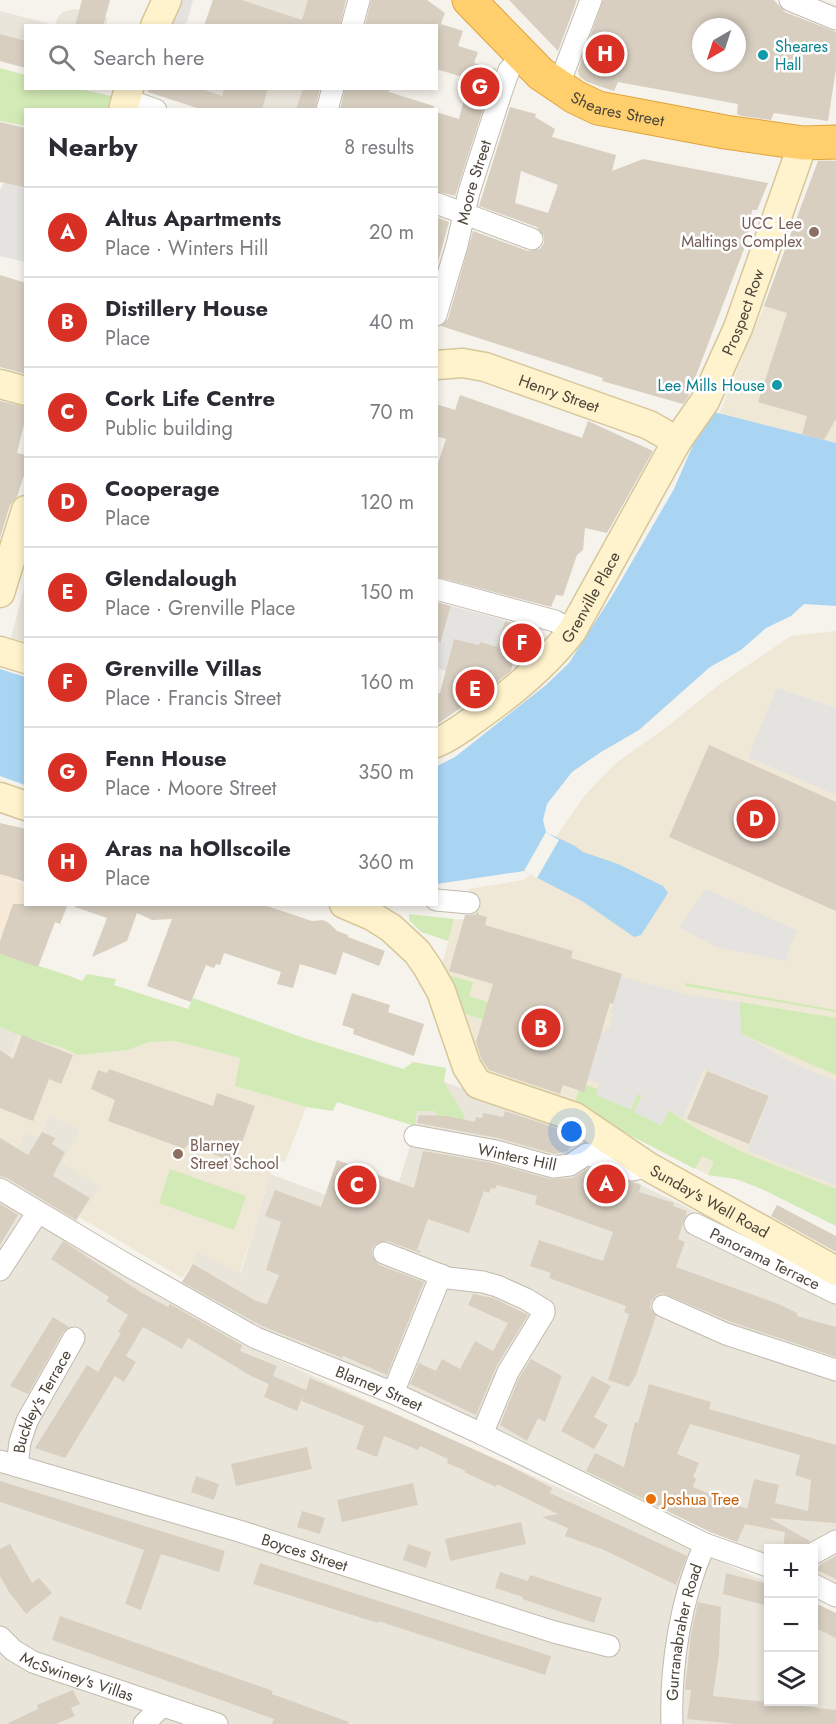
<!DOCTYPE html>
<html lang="en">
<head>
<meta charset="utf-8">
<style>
  :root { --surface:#fff; --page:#f7f7f7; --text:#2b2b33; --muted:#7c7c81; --line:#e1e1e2; --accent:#d93025 }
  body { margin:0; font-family:Jost,sans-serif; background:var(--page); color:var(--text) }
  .controls { position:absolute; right:18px; bottom:18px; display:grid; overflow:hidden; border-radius:0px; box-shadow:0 3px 9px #0003 }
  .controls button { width:54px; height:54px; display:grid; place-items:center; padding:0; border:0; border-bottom:2px solid var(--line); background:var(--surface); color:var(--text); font:30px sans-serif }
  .compass { position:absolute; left:692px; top:18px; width:54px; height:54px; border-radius:50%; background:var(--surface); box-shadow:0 3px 9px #0003; rotate:219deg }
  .you { position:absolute; left:572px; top:1132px; width:21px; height:21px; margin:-15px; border:4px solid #fff; border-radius:50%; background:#1a73e8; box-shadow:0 0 0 9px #1a73e833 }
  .badge { display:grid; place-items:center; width:39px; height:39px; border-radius:50%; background:var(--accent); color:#fff; font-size:20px; font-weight:700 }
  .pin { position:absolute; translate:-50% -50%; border:3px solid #fff; box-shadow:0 2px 6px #0006 }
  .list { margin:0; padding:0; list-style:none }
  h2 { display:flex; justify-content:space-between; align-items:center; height:78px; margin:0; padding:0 24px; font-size:26px }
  h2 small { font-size:20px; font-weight:400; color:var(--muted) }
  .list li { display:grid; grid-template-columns:39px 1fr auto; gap:18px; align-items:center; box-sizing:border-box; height:90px; padding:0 24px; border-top:2px solid var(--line) }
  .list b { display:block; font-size:22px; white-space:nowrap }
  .list p { margin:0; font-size:20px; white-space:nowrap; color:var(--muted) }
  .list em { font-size:20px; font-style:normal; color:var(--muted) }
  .icon { flex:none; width:33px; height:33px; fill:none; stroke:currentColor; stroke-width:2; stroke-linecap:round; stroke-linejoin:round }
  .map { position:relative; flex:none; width:836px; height:1724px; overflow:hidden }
  .search { position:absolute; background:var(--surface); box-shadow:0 3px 9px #0003; left:24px; top:24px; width:414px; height:66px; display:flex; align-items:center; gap:15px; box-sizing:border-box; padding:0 21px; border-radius:0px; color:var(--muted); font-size:22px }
  .panel { position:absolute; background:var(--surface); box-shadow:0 3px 9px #0003; left:24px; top:108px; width:414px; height:798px; border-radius:0px }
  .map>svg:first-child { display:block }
</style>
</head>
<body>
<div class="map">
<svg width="836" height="1724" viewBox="0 0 836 1724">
  <rect width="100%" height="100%" fill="#f6f3ec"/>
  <path fill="#eae5da" d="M213 0H345L337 25 204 26Z
    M75 9 108 18 106 25 55 26 58 17 63 12Z
    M0 11 54 25 26 26 25 68 0 61Z
    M168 88 313 89V110L203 109Z
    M25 584V642L11 638Z
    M0 1027 18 1035 4 1069 0 1070Z
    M444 1082 579 1129 641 1185 684 1206 836 1289V1588L814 1577V1548H768V1557L241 1319 180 1285 195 1261 197 1251 241 1273 270 1174 388 1218 411 1143 417 1111H435Z
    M49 1115 81 1129 102 1185 79 1217 69 1238 251 1348 768 1583V1702H814V1604L836 1614V1724H0V1136L18 1148 26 1131 38 1138Z"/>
  <path fill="#f7ead8" d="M0 859 20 866 15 879 25 887 26 904 55 922 38 967 0 954Z"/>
  <path fill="#efe8d6" d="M820 155 836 158V443L719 414 764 306Z
    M836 631V1226L762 1189 736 1179 708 1175 581 1108 488 1080 472 1056 441 969 454 919 469 920 471 912 468 889 523 880 528 877 585 795 616 763 668 726 720 684 791 636Z
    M18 1035 60 1047 78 1055 128 1050 149 1042 175 1041 240 1058 236 1086 306 1107 285 1162 275 1160 240 1273 197 1251 195 1261 182 1278 79 1217 101 1186 62 1163 80 1129 49 1115 38 1138 26 1132 18 1148 0 1136V1070L4 1068Z"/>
  <path fill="#d2eab5" d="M0 68 25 75 26 88 81 89 111 96 107 109 26 110 25 126 0 121Z
    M409 914 454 919 448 941 421 932 409 920Z
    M0 954C27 964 55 969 82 981L87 974 116 979 114 985 188 1009 193 998 307 1039 403 1069 413 1062 446 1068 444 1082 463 1113 465 1120 437 1117 435 1111H417L415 1126 337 1102 333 1111 306 1107 235 1086 240 1058 175 1041 149 1042 128 1050 78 1055 60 1047 18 1035 0 1027Z
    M444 974 473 982 469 996 490 1003 484 1020 463 1013Z
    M685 983 836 1010V1012L685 986Z
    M740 1002 836 1018V1075L737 1032Z
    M581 1083 598 1089 596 1094 631 1109 638 1093 642 1095 634 1112 661 1125 669 1110C717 1147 780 1166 836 1189V1226L762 1189 736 1179 708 1175 714 1162 702 1156 695 1169 574 1106Z
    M170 1169 246 1196 234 1230 159 1203Z"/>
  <path fill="#e5e3e0" d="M179 0H193L187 22 184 25 168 26Z
    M4 183 25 188V262L0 256V190Z
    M451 606 505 620 502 630 507 644 498 641 497 647 479 645 454 639 446 671 437 668 436 641 442 642Z
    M777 688 836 708V795L748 757Z
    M706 889 798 931 791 943 786 961 716 947 679 927Z
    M622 977 688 995 740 1002 741 1033 790 1062 836 1081V1186L748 1151 770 1095 704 1069 683 1118 669 1110 661 1125 634 1112 642 1096 638 1094 630 1109 596 1095 600 1083 583 1078 597 1031 604 1033 606 1028 609 1029 613 1014 610 1013Z"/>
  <path fill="#a9d4f2" d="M714 412 836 443V606L804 604 791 616 766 628 741 650 710 667 639 730 601 752 572 772 547 804 543 820 546 832 575 846 583 852 618 864 663 886 668 893 641 935 634 937 582 901 524 871 437 884V766L455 757 546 685 569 663 615 591 674 489 702 424Z
    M0 669 25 677V785L0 776Z"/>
  <path fill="#f6f3ec" d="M546 832 559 840 537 878 524 871Z"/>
  <path fill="#d8cfc1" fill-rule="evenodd" d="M82 0H110L103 26H75Z
    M213 0H242L302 20 308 0H346L340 26H204Z
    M371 0H427L445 13 441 24 463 31 458 46 478 52 474 63 496 69 455 196 436 191V112L459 119 469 79 436 69V26H365Z
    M509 0H577L558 51Z
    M603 0H774L785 12 836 32V69L828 121 774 113 771 120 742 116 737 114 738 104 618 82 614 91 587 82 580 77 578 71ZM701 27H737V63H701Z
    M0 34 26 41V68L0 61Z
    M149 88H199L222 96 224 88H268L262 110H203L148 92Z
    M303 88H320L315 110H296Z
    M345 88H390L389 92 434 106 433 110H340Z
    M510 107 536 114 535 117 555 129 552 137 616 155 612 171 643 159 768 183 757 210H752L750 229 744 249 688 397 683 404 602 381 603 378 441 326 448 319 473 231 528 251 540 249 544 243V236L537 227 479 206ZM521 171 558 185 548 213 515 203Z
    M0 122 26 128V188L0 182Z
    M818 161H836V419L824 440 802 434 807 416 758 402 787 313 764 306Z
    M436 217 449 222 436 269Z
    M0 275 26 283V374L0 367Z
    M460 395 582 438 588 421 653 451 607 533 585 528 583 550 577 555 563 596 556 595 551 607 436 577V469L446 439 436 436V404L455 410Z
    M0 401 26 407V416L17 453 26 455V469L17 497 10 505 0 538Z
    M436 602 451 606 441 642H436Z
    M505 621 541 630 535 648 520 663 513 661 511 671 492 686 436 725V693H440L454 639 479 645 480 642 497 647Z
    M709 745 836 802V911L669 837Z
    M0 823 26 829V882L0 874Z
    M13 904H68L60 924 55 922 38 967 0 954V941Z
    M75 904H261L312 921 323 920 329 923 337 931 348 935V937L385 951 379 966 343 952 336 975 300 964 293 988 277 984 281 972 224 953 220 965 216 964 214 968 206 965 191 1002 147 986 172 919 152 920 137 913 127 941 92 957 107 918 75 907Z
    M478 912 479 915 487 917 485 925 573 951 571 958 622 974 613 1004 610 1003 584 1092 563 1085 560 1094 489 1070 482 1060 476 1042 493 984 449 971 465 915H474Z
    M352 993 390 1005 388 1012 424 1024 414 1056 353 1034 354 1029 342 1025Z
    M22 1035 73 1055 61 1084 49 1079 33 1121 0 1108V1050L13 1059Z
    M109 1069 213 1106 217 1093 255 1106 235 1162 187 1145 185 1149 108 1121 115 1100 91 1089 98 1070 107 1073Z
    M707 1071 769 1096 749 1144 687 1119Z
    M505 1111 568 1132 574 1136 568 1151 554 1154 498 1138 417 1123 419 1115 447 1116 475 1122 476 1117 482 1118 483 1113 503 1117Z
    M42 1132 55 1138 52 1144 65 1152 53 1176 90 1198 76 1220 7 1178 0 1176V1138L28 1155Z
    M423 1151 493 1163 550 1179 572 1178 589 1168 641 1185 639 1192 674 1203 673 1206 687 1211 678 1239 685 1242 676 1267 776 1303 797 1313V1316L836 1327V1357L731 1322 662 1293 655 1296 651 1301 650 1308 656 1316 636 1375 629 1387 608 1380 629 1314 624 1312 626 1306 549 1278 551 1273 530 1266 539 1240 603 1261 613 1232 535 1204 537 1196 497 1185 495 1189 491 1188 489 1193 484 1191 469 1233 428 1219 417 1250 421 1251 420 1253 388 1241 377 1243 372 1248V1255L379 1265 424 1282 387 1375 343 1356 342 1358 262 1326 182 1282 193 1264 256 1301 267 1304 279 1275 266 1270 281 1222 265 1216 275 1190 321 1207 337 1160 414 1188Z
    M0 1204 18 1215 0 1245Z
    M777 1205 836 1236V1252L771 1216Z
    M63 1241 142 1293 168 1307 170 1304 242 1345 240 1351 277 1366 273 1376 306 1390 310 1378 393 1413 506 1464 552 1488 550 1493 687 1556 676 1585 604 1550 565 1536 568 1528 542 1517 558 1514 497 1484 496 1487 464 1472 466 1471 447 1463 448 1459 420 1446 418 1450 384 1436 377 1457 356 1449 364 1426 302 1401 303 1396 297 1411 264 1397 269 1384 251 1376 188 1338 182 1349 143 1327 126 1356 136 1362 124 1382 115 1376 65 1458 35 1448 87 1365 98 1372 121 1333 118 1332 128 1315 106 1301 109 1297 51 1259Z
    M473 1294 493 1298 528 1315 497 1365 476 1415 410 1384 419 1363 436 1371 442 1359 460 1369 475 1341 493 1351 508 1323 468 1305Z
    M53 1317 69 1327 63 1332 28 1394 10 1386Z
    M531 1359 562 1376 545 1422 538 1418 527 1441 500 1425 519 1378Z
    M592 1376 611 1386 594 1417 608 1425 594 1449 561 1431Z
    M649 1384 711 1402 709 1409 836 1445V1523L769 1518 810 1541 802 1548H783L785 1532 745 1524 737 1542 710 1532 586 1471 595 1453 624 1467 635 1422 638 1423ZM690 1424 800 1455 795 1475 811 1480 808 1511 775 1503 779 1485 754 1479 747 1509 693 1487 696 1479 693 1477 699 1463 677 1454Z
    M307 1447 312 1469 236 1486 231 1464Z
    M196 1476 219 1484 214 1500 191 1492Z
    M0 1481 225 1551 219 1572 161 1554 141 1610 125 1604 144 1550 0 1502Z
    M413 1483 418 1505 342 1522 337 1500Z
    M302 1511 325 1518 320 1534 297 1527Z
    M521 1522 526 1544 450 1561 445 1539Z
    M10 1544 32 1583 39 1578 52 1593 26 1614 9 1592 0 1576V1549Z
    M408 1544 431 1552 426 1568 403 1560Z
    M836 1556V1579L817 1570 821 1564Z
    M260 1563 551 1656 545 1675 378 1621V1623L253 1584Z
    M500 1572 528 1581 530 1575 602 1598 594 1623 522 1599 523 1597 495 1588Z
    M726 1573 768 1584V1606L723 1594Z
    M698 1602 721 1607 719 1654 713 1696 836 1710V1724H735L687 1719 691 1690H685L686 1679 691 1634Z
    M813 1602 836 1613V1638L813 1627Z
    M60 1616 273 1691 272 1694 349 1722 348 1724H272L274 1719 52 1640Z
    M73 1690 80 1704 71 1708 75 1716 56 1724H6L38 1709 37 1705Z"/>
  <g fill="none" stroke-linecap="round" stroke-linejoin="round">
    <defs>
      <g id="street">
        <path d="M790 0 836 19"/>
        <path d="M352 26 359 0"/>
        <path d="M558 87 591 0"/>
        <path d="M125 99 156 110"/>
        <path d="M327 110 333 88"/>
        <path d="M436 203 532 239"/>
        <path id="s1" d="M436 315 457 245 469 192 501 93 509 70 523 56"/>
        <path d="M436 589 555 621 572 631"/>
        <path d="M436 900 469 903"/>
        <path d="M415 1136 496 1151 553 1167 570 1165 587 1154 632 1170 649 1167"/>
        <path id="s2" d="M0 1189 129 1266 256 1338 393 1393 482 1434 705 1544 768 1566"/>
        <path id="s3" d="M695 1224 836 1293"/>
        <path d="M384 1253 448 1278 483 1282 497 1286 526 1299 544 1310V1313L508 1372 482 1434"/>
        <path d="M0 1270 38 1212"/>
        <path d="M663 1306 726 1334 836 1370"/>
        <path d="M393 1393 441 1275"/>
        <path id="s4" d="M0 1461 239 1531 554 1632 609 1646"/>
        <path id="s5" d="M17 1466 20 1442 27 1421 74 1338"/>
        <path d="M814 1553 836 1541"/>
        <path d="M814 1585 836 1596"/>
        <path id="s6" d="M0 1637 13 1650 33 1662 217 1724"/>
        <path d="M144 1724 162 1706"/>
        <path id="s7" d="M672 1724C670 1665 681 1597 705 1544"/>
      </g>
      <g id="secondary">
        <path d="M155 26 167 0"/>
        <path d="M123 110 129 88"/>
        <path id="s8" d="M436 365 463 363 485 367 649 425 677 441"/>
        <path d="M0 384 26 391"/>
        <path d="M0 593 26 510"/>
        <path d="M0 651 26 659"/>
        <path id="s9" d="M436 743C451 737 464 727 476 718 512 693 545 666 572 631L677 441 705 401 738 328 803 143"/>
        <path d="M0 797 26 806"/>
        <path id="s10" d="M344 904 372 916 391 928 417 952 428 968 441 991 467 1067 478 1084 575 1117 649 1167 836 1271"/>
      </g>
      <g id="highway">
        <path id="s11" d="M469 0 541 74 575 97 598 108 725 132 803 143 836 142"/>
      </g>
    </defs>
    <use href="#street" stroke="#c2bbae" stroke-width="23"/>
    <use href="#secondary" stroke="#d6c79b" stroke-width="31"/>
    <use href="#highway" stroke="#e0a43c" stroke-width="35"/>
    <use href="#street" stroke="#fff" stroke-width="21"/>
    <use href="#secondary" stroke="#fff3cd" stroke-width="28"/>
    <use href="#highway" stroke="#ffcf6e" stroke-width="33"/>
  </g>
  <g fill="#0f9aa8" stroke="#fff" stroke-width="2">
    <circle cx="763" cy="55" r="6"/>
    <circle cx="777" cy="385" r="6"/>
  </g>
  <g fill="#8d6e63" stroke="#fff" stroke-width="2">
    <circle cx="814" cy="232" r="6"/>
    <circle cx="178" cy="1154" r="6"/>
  </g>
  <circle fill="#e8710a" stroke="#fff" stroke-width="2" cx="651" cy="1499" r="6"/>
  <g text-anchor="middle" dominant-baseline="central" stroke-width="5" stroke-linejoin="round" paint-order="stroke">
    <g font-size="16" fill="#0d838f" stroke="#fff" text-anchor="start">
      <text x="775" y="46">Sheares<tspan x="775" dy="18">Hall</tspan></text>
      <text x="765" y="385" text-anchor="end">Lee Mills House</text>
    </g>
    <g font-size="16" fill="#4b4439" stroke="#fff">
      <text stroke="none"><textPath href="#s11" startOffset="189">Sheares Street</textPath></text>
      <text stroke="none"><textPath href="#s1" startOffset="138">Moore Street</textPath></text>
      <text stroke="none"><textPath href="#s9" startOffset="540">Prospect Row</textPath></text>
      <text stroke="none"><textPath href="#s8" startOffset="128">Henry Street</textPath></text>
      <text stroke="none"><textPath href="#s9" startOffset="216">Grenville Place</textPath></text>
      <text transform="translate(517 1157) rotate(12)">Winters Hill</text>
      <text stroke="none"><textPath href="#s10" startOffset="496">Sunday's Well Road</textPath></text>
      <text stroke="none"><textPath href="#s3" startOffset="78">Panorama Terrace</textPath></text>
      <text stroke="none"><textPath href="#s2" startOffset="429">Blarney Street</textPath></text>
      <text stroke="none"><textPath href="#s5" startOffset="70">Buckley's Terrace</textPath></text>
      <text stroke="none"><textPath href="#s4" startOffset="318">Boyces Street</textPath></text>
      <text stroke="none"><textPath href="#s7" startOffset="93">Gurranabraher Road</textPath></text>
      <text stroke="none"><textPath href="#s6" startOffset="88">McSwiney's Villas</textPath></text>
    </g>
    <g font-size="16" fill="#785e54" stroke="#fff" text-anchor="end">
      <text x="802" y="223">UCC Lee<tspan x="802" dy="18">Maltings Complex</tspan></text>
      <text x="190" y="1145" text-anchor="start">Blarney<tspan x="190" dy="18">Street School</tspan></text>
    </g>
    <g font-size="16" fill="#c56008" stroke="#fff" text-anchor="start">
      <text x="663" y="1499">Joshua Tree</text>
    </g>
  </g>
</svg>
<div class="controls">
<button>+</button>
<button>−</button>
<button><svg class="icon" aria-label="layers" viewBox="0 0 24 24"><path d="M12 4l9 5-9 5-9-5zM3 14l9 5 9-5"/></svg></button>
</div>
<svg class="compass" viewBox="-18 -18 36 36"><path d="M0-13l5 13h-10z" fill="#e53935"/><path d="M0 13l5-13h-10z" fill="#7c7c81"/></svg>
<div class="you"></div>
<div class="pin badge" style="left:606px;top:1184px">A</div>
<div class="pin badge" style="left:541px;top:1028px">B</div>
<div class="pin badge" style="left:357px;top:1185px">C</div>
<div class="pin badge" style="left:756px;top:819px">D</div>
<div class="pin badge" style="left:475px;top:689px">E</div>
<div class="pin badge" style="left:522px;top:643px">F</div>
<div class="pin badge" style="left:480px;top:87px">G</div>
<div class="pin badge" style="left:605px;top:54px">H</div>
<div class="search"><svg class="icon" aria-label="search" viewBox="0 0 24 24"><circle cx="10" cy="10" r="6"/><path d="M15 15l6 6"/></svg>Search here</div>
<section class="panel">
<h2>Nearby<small>8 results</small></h2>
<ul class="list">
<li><span class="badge">A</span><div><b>Altus Apartments</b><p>Place · Winters Hill</p></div><em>20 m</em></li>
<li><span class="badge">B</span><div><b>Distillery House</b><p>Place</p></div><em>40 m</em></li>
<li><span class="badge">C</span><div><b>Cork Life Centre</b><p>Public building</p></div><em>70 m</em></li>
<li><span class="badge">D</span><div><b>Cooperage</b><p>Place</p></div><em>120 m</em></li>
<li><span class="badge">E</span><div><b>Glendalough</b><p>Place · Grenville Place</p></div><em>150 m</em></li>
<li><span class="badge">F</span><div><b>Grenville Villas</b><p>Place · Francis Street</p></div><em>160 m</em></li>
<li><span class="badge">G</span><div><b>Fenn House</b><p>Place · Moore Street</p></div><em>350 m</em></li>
<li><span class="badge">H</span><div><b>Aras na hOllscoile</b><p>Place</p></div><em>360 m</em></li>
</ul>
</section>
</div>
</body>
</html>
